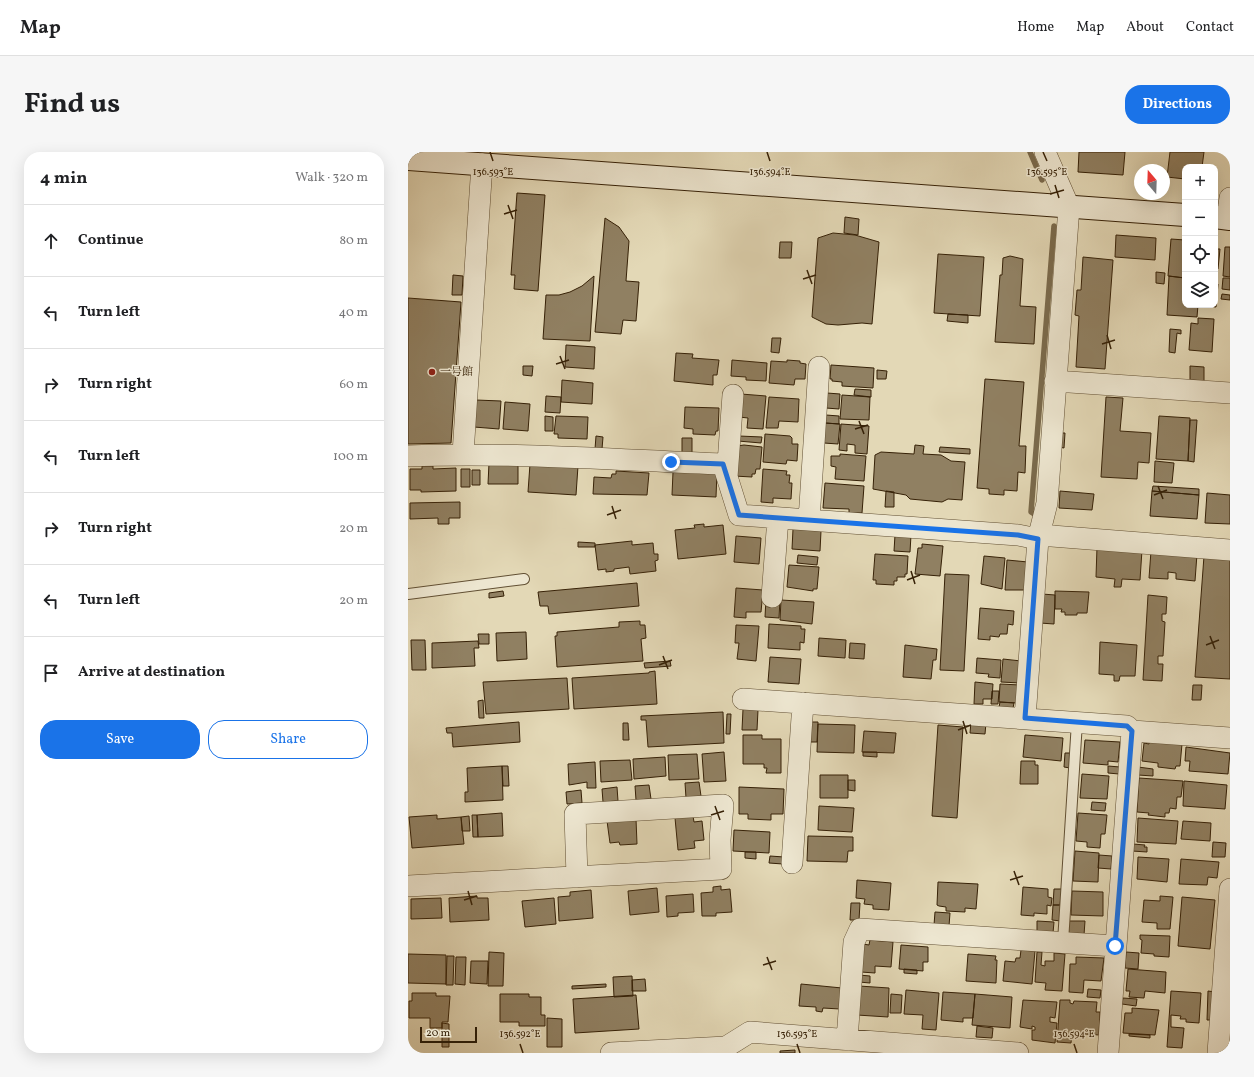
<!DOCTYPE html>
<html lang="en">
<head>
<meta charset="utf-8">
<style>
  :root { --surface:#fff; --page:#f6f6f6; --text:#202124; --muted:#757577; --line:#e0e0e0; --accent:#1a73e8 }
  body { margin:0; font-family:Vollkorn,"Noto Serif JP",serif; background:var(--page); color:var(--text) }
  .controls { position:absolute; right:12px; top:12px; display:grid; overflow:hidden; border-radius:8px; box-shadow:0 4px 16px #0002 }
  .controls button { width:36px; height:36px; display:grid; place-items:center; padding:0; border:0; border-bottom:1px solid var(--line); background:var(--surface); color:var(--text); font:20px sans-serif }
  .compass { position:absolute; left:726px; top:12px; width:36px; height:36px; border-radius:50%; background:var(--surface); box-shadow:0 4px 16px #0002; rotate:341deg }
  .scale { position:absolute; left:12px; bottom:10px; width:57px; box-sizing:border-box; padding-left:4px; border:2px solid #362107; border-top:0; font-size:11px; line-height:14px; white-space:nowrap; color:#362107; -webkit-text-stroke:3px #ede6d0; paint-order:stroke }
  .stop { position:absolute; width:12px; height:12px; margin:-9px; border:3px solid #1a73e8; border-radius:50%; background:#fff }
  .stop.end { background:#1a73e8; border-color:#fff; box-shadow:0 1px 4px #0008 }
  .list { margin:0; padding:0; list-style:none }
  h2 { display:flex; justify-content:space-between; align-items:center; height:52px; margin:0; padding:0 16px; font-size:17px }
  h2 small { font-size:13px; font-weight:400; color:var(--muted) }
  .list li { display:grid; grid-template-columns:26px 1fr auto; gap:12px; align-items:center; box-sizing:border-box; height:72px; padding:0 16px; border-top:1px solid var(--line) }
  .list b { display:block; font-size:15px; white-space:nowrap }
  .list em { font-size:13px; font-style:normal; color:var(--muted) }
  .actions { display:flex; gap:8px; padding:12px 16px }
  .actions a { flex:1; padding:9px 0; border:1px solid var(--accent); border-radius:16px; text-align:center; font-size:14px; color:var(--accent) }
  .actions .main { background:var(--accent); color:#fff }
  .icon { flex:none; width:22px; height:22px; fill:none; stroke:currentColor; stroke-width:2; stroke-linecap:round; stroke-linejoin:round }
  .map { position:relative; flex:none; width:822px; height:901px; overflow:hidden; border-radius:16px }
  header { display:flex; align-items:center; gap:24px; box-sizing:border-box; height:56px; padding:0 20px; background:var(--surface); border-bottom:1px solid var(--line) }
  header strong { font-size:19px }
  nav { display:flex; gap:22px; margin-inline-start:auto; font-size:14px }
  .intro { display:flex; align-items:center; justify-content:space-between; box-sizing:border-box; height:96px; padding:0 24px }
  h1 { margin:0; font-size:28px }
  .button { padding:10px 18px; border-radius:16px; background:var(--accent); color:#fff; font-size:14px; font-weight:700 }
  main { display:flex; gap:24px; padding:0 24px }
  aside { flex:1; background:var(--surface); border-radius:16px; box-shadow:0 4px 16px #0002 }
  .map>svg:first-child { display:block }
</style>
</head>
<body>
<header>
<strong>Map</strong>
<nav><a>Home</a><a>Map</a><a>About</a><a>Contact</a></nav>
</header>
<div class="intro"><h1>Find us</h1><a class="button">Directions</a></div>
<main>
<aside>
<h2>4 min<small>Walk · 320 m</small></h2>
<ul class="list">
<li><svg class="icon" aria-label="ahead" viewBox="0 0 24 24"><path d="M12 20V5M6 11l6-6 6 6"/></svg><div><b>Continue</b></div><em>80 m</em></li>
<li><svg class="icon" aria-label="left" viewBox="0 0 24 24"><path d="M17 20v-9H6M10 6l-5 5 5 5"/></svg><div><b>Turn left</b></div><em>40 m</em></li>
<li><svg class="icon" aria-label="right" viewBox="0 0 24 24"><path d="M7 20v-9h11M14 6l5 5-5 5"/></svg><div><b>Turn right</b></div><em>60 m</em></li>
<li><svg class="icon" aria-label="left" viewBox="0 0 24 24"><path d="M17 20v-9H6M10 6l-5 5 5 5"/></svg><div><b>Turn left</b></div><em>100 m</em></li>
<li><svg class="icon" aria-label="right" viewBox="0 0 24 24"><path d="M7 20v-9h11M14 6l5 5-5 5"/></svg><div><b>Turn right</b></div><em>20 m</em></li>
<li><svg class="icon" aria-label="left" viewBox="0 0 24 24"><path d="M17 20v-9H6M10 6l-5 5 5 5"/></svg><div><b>Turn left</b></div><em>20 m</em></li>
<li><svg class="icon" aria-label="arrive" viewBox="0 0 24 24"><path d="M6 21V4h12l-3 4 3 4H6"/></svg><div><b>Arrive at destination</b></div></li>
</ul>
<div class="actions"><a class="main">Save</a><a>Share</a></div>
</aside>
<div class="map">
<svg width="822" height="901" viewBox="0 0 822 901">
  <rect width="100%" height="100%" fill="#e3d8b6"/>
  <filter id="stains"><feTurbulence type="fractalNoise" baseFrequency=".005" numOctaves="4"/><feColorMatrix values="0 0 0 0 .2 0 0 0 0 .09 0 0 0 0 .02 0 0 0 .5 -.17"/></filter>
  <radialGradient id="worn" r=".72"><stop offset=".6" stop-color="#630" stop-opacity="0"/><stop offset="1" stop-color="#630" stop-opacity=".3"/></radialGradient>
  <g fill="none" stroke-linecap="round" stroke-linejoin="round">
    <path stroke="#7a6a4c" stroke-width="5.5" d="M622 0 634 28
      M631 365 623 360 646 74"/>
  </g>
  <path fill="#908062" stroke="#362107" d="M671 0H717L715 23 670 20Z
    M762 0H796L794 15H777V27L759 25Z
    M109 41 137 43 130 139 106 137 107 123H103Z
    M437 65 451 67 450 83 436 81Z
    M197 66 211 75 221 89 218 129 231 130 228 169 215 168 213 182 187 180Z
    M425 81 447 83 471 90 464 172 454 171 430 173 418 172 404 165 410 86Z
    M708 83 748 86 747 108 707 105Z
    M763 87 777 88V126L760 124Z
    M372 90H384L383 106H371Z
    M817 95H822V125L815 124Z
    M807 97H812L810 117H807Z
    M530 102 576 105 572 164 526 161Z
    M602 104 615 107 612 154 628 155 626 192 587 190 592 123H594L595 106Z
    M675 105 705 108 697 217 668 215 671 164 667 163 669 138H673Z
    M748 120 757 121 756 132 748 131Z
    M45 123 55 124 54 143H44Z
    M186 124 182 189 135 187 138 143H151L162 140 174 134Z
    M761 124 777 126V153H790L789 165 759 163Z
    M815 126H822V138L814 137Z
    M807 132H810L808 155 797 154 807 153Z
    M814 142 822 143V148L813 147Z
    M0 146 53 150 43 291 0 292Z
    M540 162 560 163V171L539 169Z
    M790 166 806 167 804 200 781 198 783 171 790 172Z
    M762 177 773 178V182L769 181 767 201 761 200Z
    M364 186H373L371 201 363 200Z
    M158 193 187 195 186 217 157 215Z
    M268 201 285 202 284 206 311 208 309 223H305V233L266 229Z
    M324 208 359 211 358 229 338 228V225L323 224Z
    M379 208 392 209V211L398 212 397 227H387L386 233 361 231 363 209 379 210Z
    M423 213 466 216 465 236 434 234V230L424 229V227H422Z
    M115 214H125L124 224 115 223Z
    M782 214 796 215V229L782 228Z
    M469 218 479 219 478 227H469Z
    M577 227 616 230 611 294H618L617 321 610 320 609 339 596 338V343L581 342V337L569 336Z
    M154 228 185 231 184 252 153 250Z
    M447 237 463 238V245L446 243Z
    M419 241 432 242 431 257 418 256Z
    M333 242 358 244 355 277 339 276 340 266 331 265Z
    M434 243 462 245 461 268 432 267Z
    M138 244 153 245 152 261 137 260Z
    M361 245 391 247 390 270 371 269 370 276H358Z
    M698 245 715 246 712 279 743 281 741 311 730 310 729 327 693 325Z
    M68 248 93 249 91 277 66 275Z
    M97 250 122 252 120 279 95 277Z
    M277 255 311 256 310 279H308L307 283 285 282V277L276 276Z
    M418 263 431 264V272L417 271Z
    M137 264 145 265V279H137Z
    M148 264 180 265 179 287 150 286V282H146Z
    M751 264 782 266 780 309 748 307Z
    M782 268H789L786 310 780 309Z
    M417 271 432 272 430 292 416 291Z
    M433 272 461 274 459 302 447 301V293L439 292V299L431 298Z
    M652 281H657L656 296 651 295Z
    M357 282 382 284 384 286V292H390L389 309 379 308 378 312 355 310Z
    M188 284 195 285 194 297H187Z
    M331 284 354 285 353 291 330 289Z
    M274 286H284V301H274Z
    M336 293 354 295 352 317H348L347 322H344V325L326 324 329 294Z
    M507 293 516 294 515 302 533 303 543 309 557 310 554 348 540 347 534 350 502 347 498 343 465 337 467 303 473 300 506 302Z
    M532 295 562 297V302L531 300Z
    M432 302 458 304 456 329 427 327 428 315 423 314V304H432Z
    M747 309 766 311 764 331 746 330Z
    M81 311 110 312V332H80Z
    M122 312 170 314 168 343 120 340Z
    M14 314H25V317L48 316V339L13 340V338H2V317H14Z
    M53 317H62V335H53Z
    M355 317 379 319 378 323H382L381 331H384L383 347 365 346V351L353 350Z
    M64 318H72V333H64Z
    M208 319 241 321 239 343 185 342 186 325 203 326 204 322H208Z
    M265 320H309L308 345 264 343Z
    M417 331 456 334 454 361H441V357L415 356Z
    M745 334 791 337V343L744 339Z
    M478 339 486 340V355H477Z
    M652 339 686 342 684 358 651 356Z
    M744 339 791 343 789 367 742 364Z
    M799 341 822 343V372L797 371Z
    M52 350V366H41V372H30V366L2 367V351Z
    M296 372V375L315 373 318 402 270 407 267 378 287 376 286 373Z
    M385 377 413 379 412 399 384 397Z
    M487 383H503L502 400 486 399Z
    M328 384 353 386 351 412 326 410Z
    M224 389V393L245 391 246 402H250V408L247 409 248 419 222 422 221 415 206 417V419L198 420V417L190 418 187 393Z
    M170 390 187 391V395H170Z
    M514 392 535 394 532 424 507 422 510 396H514Z
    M689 395 734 398 732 428 714 427 713 435H706L707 427 688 425Z
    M743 399 789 402 787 429 768 427V421L760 420V427L741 426Z
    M467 402 500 404 499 422H497V425H489V429H486V433L468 432V428H465Z
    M390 403 410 405 409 413 389 411Z
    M576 404 597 406 594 437 573 432Z
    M796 404 822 406V527L787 525Z
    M599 408 620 410 617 438H597Z
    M381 413 411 415 409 437H405V439L379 435Z
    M537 422 561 423 556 519 532 518Z
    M229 431 231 454 141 462 140 454H132L130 440Z
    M328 436 355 438 353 460H338V466L326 465Z
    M95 439 96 444 81 446V441Z
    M647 439 681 440 679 461H669V463H657V460H653L654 457H647Z
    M634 442 647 443 646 472 632 471Z
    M740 443 759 445 758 462H754V469L757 470 755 504H750V512H755L754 529 735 528Z
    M358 447H372L371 466 357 465Z
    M373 448 406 450 404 472 372 468Z
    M572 456 606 459 605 473 600 472 599 482H592L591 485 582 484V488L570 487Z
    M232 469V473H237L238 486 233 487 235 509 149 515 147 484H149V480L211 475V470Z
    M361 472 393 474V477H397L396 491 392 490V498L360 496Z
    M328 473 351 474 348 509 329 507 331 491H327Z
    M118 480 119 507 89 509 88 481Z
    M70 482H81V492H71Z
    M411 486 438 488 437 506 410 504Z
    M3 488H17L18 518H4Z
    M70 489 71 496H66L67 514 24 516V491Z
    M692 490 729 493 727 524H712L711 529H706V523L691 522Z
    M442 491 457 492 456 507 441 506Z
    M497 493 529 497 528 508H525L523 527 495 525Z
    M362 505 393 507 391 532 360 530Z
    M569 506 593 508 592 526 580 525 581 522 568 521Z
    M595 507 613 509 612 531 593 530Z
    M262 509 263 514 237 516 236 511Z
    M247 519 249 552 166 557 164 526 241 521V520Z
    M159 526 161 557 78 562 75 530Z
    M567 530 585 532 584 547H575V552H566Z
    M592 532 612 533 611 551 591 550Z
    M785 533H794L793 548H784Z
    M584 539H591L590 552H583Z
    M75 548 76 566H71L70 549Z
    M592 550 606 551 605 556 591 555Z
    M335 557 350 558 349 578H334Z
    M315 560 316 591 240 595 238 568H233V564Z
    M319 562H323L322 582H318Z
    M111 570 112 590 45 595 44 581H39L38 576Z
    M403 570H410L409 590H402Z
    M563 570 578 571 577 582 562 581Z
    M215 571H220L221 588H215Z
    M410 572 447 573 446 601 409 600Z
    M530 573 555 575 549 666 524 664Z
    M456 579 488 581 486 601 454 600Z
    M335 583H354V587H373V621H358L359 616H356V612H335Z
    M617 583 655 586 653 609 615 605Z
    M677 588 712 590 710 610 700 609V613L675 611Z
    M741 589 774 592 772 614H768L767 617 750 615V611L734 609 736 591 741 592Z
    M778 595 822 601 820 622 781 619 782 609H777Z
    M316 600 318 629 296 630 294 602Z
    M455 600H469V605L455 604Z
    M657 601H663L662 616 656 615Z
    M289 602 291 627 261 628 260 603Z
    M257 605 258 624 226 627 225 607Z
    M222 608 224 628 193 630 192 609Z
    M613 609H627V613H630V632H612Z
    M187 610 188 636H179V630L161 633 160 612Z
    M94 614 95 648 57 650V640H60L59 616Z
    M94 614H100L101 634H95Z
    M700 614 712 615 711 622 700 621Z
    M730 615 745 617V624L730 623Z
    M674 622 701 624 699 647 672 646Z
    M412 623H440V646H412Z
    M731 626 775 629 773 645H769L768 657 762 656 761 661H757V665L740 663 741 661 729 660Z
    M440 628H447V639L440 638Z
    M776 629 819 633 817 657 775 654Z
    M291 630 293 644 278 646 277 631Z
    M241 633 243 647 228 648 227 634Z
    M209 635 210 649 195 650 194 637Z
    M331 635 376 637 375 662H363V668L340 667V662H331Z
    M173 638 174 651 159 652 158 640Z
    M684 650 698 651 697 659 683 658Z
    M411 654 446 656 444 680 410 678Z
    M94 661 95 684 70 685 69 663Z
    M670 661 699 663 697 682H693L692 696 679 695V690L668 689Z
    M29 663V667L53 665 56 692 4 696 1 665Z
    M64 663H69L70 685H65Z
    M61 664 62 679H54L53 665Z
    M285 664 286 670 294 669 296 688 286 689 287 696 270 698 267 666Z
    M730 666 770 669 768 692 729 690Z
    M228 667 229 692 212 693 211 690 202 691 199 669Z
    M775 669 803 671 802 689 773 687Z
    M326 678 362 680 361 701 325 699Z
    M400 684 445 685V699H440L439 710 399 709Z
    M805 690 818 691 817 705H804Z
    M725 692 737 693 736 695H739V700L724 699Z
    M667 699 691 701 690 730 665 729Z
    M337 700H348V707L337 706Z
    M691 703 704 704 703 717 690 716Z
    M362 704 376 705 375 712 361 711Z
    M730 705 761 707 759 730 729 727Z
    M773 707 811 710 809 726 800 725 799 733 771 732Z
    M449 728 483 731 481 758 465 757V753L456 752 457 747 448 746Z
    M530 730 570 732 568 757 557 756V760L538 759V755L531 754 529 753Z
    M313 734V738L322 737 324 760 308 761V764H294L293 741 305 740V735Z
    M615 735 640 737V745L644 746 643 754 639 753V762L626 761V764L613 763Z
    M249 736 251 760 222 763 220 739Z
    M646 737H654L652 753H645Z
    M183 738 185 766 151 769 150 745 162 744V740Z
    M664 739 695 740V764L663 763Z
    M285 742 286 760 270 761V764L259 765 258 744Z
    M69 744V746H80L81 768 42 770 41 746Z
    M752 744 765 745 762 777H749V771L734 770 736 748 752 749Z
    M774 745 807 748 802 797 770 794Z
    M33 746 34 766 3 767V747Z
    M146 746 148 772 117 775 114 749Z
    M443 751H452L451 768H442Z
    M645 753H654L653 769 644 768Z
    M527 760 542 761 541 774 526 773Z
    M629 769 646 770 645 781 629 780Z
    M660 769H677L676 783H659Z
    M732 783 762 784 761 805 746 804V802L733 801 734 788 732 787Z
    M462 788 485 790 483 815 467 814V821L453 820 455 792 461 793Z
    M493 793 520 795V810H515V819L491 817Z
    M613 798 627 799 624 832 595 829 597 809 607 810 608 806H612Z
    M81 800 96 801 95 834H80Z
    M629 800H634L633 813 637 814V809H646V801L657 802 654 839 637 838 638 831 627 830Z
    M718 800 731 801 730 817 717 816Z
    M0 802 38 803V832L0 831Z
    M560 802 588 804 587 808H589L588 831 558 829Z
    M39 804H46L45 833H38Z
    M48 805H58L57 833 47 832Z
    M668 805 696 806 693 829 676 828 675 841 661 840 662 812H668Z
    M63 809H80L79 832 62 831Z
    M496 817 509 818V822L496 821Z
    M720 817 758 820 757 841 737 839 736 846 721 845 722 839H718Z
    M451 823 462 824V831L451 830Z
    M224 824 225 844 206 845 205 825Z
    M237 827 238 839H224V828Z
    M198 832V835L164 837V834Z
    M393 832 434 836 432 857 415 856 414 860 408 859V855L391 854Z
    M451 834 481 836 480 865 449 863Z
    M680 837 693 838 692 846 679 845Z
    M498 838 531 841 528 878 514 877 515 863 496 862Z
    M763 839 793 841 791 871 778 870V867H772L773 864 763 863V875L776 876 774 896 759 895Z
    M800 839 807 840 805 868H799Z
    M535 840 567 842 565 866H555V870L533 868Z
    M4 841H28V844H42L40 870H34V876H22V866H1V849H4Z
    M92 842H121V845H133V863H137V874H111V870H92Z
    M483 842 494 843 493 861H482Z
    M567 842 604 845 602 876 564 873Z
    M228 843 231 877 167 881 165 847Z
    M715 846 729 847 728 854 714 852Z
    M615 848 649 850 647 866 642 865V870L649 871 647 891 624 888V878H627V875L624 874V877L612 875Z
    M652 848H662V851L665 852 666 849 689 850 688 860H692L691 883 664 881 663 891 649 890Z
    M724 856 751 858 747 883 715 881 717 861H724Z
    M139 866 154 867V895H139Z
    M34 871 41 872V895H34Z
    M569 874 585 876 584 886 568 885Z
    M721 882 742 883V886L721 884Z
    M387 898V901H372V899Z"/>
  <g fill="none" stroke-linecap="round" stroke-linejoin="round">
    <defs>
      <path id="lane" d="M0 442 116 427
        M655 790 669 570"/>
      <path id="street" d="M819 66 822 46
        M647 229 822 241
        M55 302 74 12
        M0 304C105 300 210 308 315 312L331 363 610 383 630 387
        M319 325 325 243
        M401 368 411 215
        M631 383 822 398
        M364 445 370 366
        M335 547 719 574 724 579 822 586
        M617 566 630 387 639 351 661 55 637 0
        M384 711 395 551
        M0 734 313 717 312 688 315 653 167 662 169 725
        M439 888 446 790 452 777 707 794
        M203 901 318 895 342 880 610 901
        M700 901 724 579
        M810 901 822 737"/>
      <path id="secondary" d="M0 7 777 63
        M807 65 822 67"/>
    </defs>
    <use href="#lane" stroke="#614f33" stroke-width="12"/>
    <use href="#street" stroke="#614f33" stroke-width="22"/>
    <use href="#secondary" stroke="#362107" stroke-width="24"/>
    <use href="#lane" stroke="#ede6d0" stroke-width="10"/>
    <use href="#street" stroke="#ede6d0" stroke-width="21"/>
    <use href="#secondary" stroke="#ede6d0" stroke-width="22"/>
  </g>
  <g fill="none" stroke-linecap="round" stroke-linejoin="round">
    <path stroke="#1a73e8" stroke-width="5" d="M263 310 315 312 331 363 610 383 630 387 617 566 719 574 724 579 707 794"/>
  </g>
  <path fill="none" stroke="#362107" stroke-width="1.5" d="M82 0 85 9M359 0 362 9M635 0 639 9M647 33 651 46M642 42 656 38M100 53 105 67M96 62 109 58M399 118 404 132M395 127 408 123M699 183 703 197M694 192 707 188M152 204 157 217M148 212 161 208M451 269 456 282M447 277 460 273M750 334 755 347M746 343 759 338M204 354 208 367M199 363 213 358M503 419 507 432M499 428 512 423M802 484 807 497M798 493 811 488M255 504 260 517M251 513 264 508M555 569 559 582M550 578 563 573M307 654 312 668M303 663 316 659M606 719 611 733M602 728 615 724M60 739 64 753M56 748 69 744M359 805 364 818M355 813 368 809M112 892 115 901M389 892 392 901M666 892 669 901"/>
  <circle fill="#8f2418" stroke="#ede6d0" stroke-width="1.5" cx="24" cy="220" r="4"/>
  <g text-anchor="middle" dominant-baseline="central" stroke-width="3" stroke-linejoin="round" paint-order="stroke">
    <g font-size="11" fill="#362107" stroke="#ede6d0" text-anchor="start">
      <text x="32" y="220">一号館</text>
    </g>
  </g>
  <g font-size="10" text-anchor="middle" fill="#362107" stroke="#ede6d0" stroke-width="3" stroke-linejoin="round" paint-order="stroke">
    <text x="85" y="23">136.593°E</text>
    <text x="362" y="23">136.594°E</text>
    <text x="639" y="23">136.595°E</text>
    <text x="112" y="885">136.592°E</text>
    <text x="389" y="885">136.593°E</text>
    <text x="666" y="885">136.594°E</text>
  </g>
  <rect width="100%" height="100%" filter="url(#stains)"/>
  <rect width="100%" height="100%" fill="url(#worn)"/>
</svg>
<div class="controls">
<button>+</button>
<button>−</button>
<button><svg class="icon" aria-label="locate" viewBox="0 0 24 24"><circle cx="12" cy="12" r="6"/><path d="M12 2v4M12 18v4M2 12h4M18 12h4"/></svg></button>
<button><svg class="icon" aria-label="layers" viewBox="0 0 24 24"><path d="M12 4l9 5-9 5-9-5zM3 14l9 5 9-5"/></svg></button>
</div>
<svg class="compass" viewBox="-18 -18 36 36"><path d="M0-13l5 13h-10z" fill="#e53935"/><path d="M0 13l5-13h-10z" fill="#757577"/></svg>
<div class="scale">20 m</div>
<div class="stop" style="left:707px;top:794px"></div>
<div class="stop end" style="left:263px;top:310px"></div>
</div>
</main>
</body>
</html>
